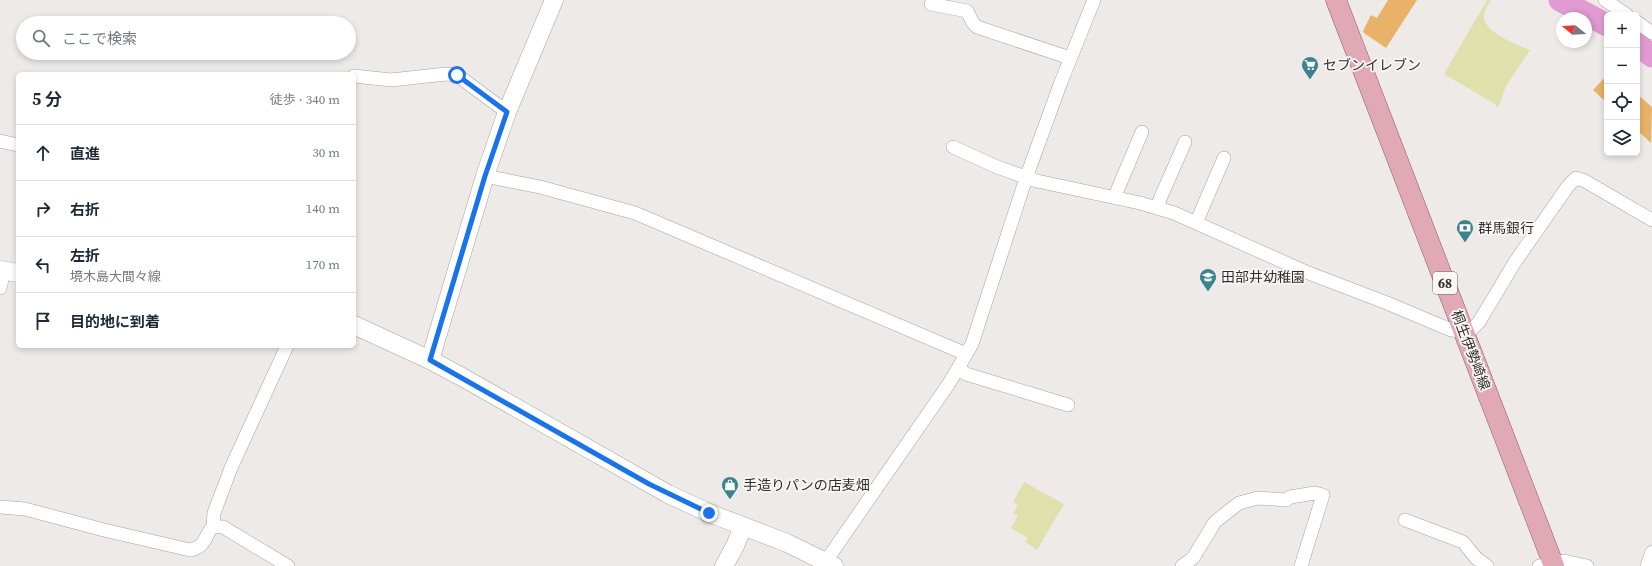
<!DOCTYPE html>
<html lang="ja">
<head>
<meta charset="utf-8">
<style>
  :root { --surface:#fff; --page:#f6f6f7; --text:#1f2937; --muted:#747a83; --line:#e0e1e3 }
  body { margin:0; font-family:"Source Serif 4","Noto Sans JP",serif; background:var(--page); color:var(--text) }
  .controls { position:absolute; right:12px; top:12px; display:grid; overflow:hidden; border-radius:6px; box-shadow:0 2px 6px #0003 }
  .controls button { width:36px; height:36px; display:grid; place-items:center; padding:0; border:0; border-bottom:1px solid var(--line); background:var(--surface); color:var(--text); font:20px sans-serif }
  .compass { position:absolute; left:1556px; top:12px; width:36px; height:36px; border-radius:50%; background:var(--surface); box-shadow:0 2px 6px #0003; rotate:288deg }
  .stop { position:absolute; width:12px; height:12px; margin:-9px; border:3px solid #1a73e8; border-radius:50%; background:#fff }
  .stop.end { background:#1a73e8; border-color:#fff; box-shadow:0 1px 4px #0008 }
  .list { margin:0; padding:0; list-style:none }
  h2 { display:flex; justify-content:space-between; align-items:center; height:52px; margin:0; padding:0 16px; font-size:17px }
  h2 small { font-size:13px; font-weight:400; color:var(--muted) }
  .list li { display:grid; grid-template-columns:26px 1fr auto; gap:12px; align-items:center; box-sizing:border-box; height:56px; padding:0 16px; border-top:1px solid var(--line) }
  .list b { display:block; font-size:15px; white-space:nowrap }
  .list p { margin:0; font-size:13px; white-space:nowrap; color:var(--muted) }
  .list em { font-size:13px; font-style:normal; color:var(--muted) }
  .icon { flex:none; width:22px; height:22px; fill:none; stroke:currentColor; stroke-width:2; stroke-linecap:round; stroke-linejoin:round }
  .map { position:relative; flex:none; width:1652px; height:566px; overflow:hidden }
  .search { position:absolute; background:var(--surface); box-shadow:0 2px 6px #0003; left:16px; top:16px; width:340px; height:44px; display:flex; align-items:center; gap:10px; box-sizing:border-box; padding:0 14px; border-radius:22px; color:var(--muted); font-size:15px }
  .panel { position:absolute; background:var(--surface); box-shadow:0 2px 6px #0003; left:16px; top:72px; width:340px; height:276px; border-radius:6px }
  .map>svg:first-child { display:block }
</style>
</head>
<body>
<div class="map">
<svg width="1652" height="566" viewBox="0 0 1652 566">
  <rect width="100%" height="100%" fill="#edeae8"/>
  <path fill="#e0e0ac" d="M1487 0H1491C1488 5 1483 12 1484 18 1486 33 1517 45 1530 50L1506 86 1498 108 1495 104 1444 74Z
    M1024 482 1064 504 1037 550 1025 542 1028 538 1011 528 1018 516 1013 513 1018 505 1013 502Z"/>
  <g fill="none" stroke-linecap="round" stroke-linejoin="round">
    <path stroke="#e19ad2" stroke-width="23" d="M1560 0 1607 25
      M1637 44 1652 56"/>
  </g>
  <path fill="#e8b268" d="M1388 0H1417L1386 48 1364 33 1363 31 1371 15 1377 18Z
    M1607 75V103L1593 90Z
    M1637 94 1652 107 1651 143 1637 130Z"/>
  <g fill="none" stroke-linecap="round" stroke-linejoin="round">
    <defs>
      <path id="street" d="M1605 0 1627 15
        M931 4 967 11 973 23 977 27 1070 58
        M1637 22 1652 33
        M354 76 391 80 446 74 457 75 507 112
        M0 141 18 145
        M953 147 997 167 1037 181 1140 203 1174 213 1306 272 1387 303 1451 330 1464 331 1472 329 1479 322 1515 262 1568 186 1576 178 1585 181 1652 220
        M485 176 540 187 635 213 966 354
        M1116 198 1117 191 1142 132
        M1158 207 1160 199 1185 142
        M1196 223 1224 158
        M0 288 4 271
        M959 368 966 374 1068 405
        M0 507 25 509 104 530 190 550C206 547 204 537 213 526L223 527 288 566
        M1405 520 1463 542 1476 558 1487 566
        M213 526 214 513 231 468 287 346
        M826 561 950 382 972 344 1026 178 1061 82 1094 0
        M1182 566 1193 558 1215 522 1239 503 1258 498 1286 500 1290 497 1315 493 1323 495 1301 566
        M1539 566 1564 561 1587 566
        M1647 566 1652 552"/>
      <path id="secondary" d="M0 270 18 273
        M354 325 430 360 462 377 668 494 709 513 787 543 834 566
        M430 360 485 176 507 112 554 0
        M724 566 735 546 743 526"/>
      <path id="primary" d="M1336 0 1554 566"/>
    </defs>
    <use href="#street" stroke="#a6a3a2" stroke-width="14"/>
    <use href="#secondary" stroke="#a6a3a2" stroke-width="19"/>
    <use href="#primary" stroke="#955965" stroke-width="21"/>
    <use href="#street" stroke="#fff" stroke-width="13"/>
    <use href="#secondary" stroke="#fff" stroke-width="18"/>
    <use href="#primary" stroke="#e0a9b5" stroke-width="20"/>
  </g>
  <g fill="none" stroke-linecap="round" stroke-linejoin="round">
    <path stroke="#1a73e8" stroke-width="5" d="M457 75 507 112 485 176 430 360 649 484 709 513"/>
  </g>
  <defs>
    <symbol id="supermarket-pin" viewBox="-11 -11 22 30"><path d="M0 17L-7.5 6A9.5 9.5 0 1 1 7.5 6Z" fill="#3c838d" stroke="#fbf7f6"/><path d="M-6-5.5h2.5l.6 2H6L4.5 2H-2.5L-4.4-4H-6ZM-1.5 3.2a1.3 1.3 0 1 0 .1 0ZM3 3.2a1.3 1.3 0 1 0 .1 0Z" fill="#fff"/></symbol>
    <symbol id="bank-pin" viewBox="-11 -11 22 30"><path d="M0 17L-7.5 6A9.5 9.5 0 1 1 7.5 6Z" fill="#3c838d" stroke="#fbf7f6"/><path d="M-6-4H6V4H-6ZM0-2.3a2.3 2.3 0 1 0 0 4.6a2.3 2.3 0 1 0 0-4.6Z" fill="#fff"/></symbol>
    <symbol id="school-pin" viewBox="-11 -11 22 30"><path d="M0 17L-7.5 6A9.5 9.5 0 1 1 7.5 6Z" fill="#3c838d" stroke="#fbf7f6"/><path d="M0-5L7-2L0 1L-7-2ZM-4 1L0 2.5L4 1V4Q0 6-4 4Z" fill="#fff"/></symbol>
    <symbol id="shop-pin" viewBox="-11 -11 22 30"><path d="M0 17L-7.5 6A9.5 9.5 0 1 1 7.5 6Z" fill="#3c838d" stroke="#fbf7f6"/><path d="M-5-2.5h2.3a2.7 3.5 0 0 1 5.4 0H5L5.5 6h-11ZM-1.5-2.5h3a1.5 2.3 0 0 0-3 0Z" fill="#fff"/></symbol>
  </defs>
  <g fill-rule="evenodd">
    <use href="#supermarket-pin" x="1300" y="55" width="20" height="27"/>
    <use href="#bank-pin" x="1455" y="218" width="20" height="27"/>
    <use href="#school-pin" x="1198" y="267" width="20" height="27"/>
    <use href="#shop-pin" x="720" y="475" width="20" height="27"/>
  </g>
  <g text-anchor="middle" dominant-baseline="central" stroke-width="3.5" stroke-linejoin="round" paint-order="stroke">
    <rect fill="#fbf7f6" stroke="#6c6a69" stroke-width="1" x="1433" y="272" width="24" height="22" rx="3"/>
    <g font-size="13" font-weight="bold" fill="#2f2d2d">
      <text x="1445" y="283">68</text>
    </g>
    <g font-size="14" fill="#2f2d2d" stroke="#fbf7f6" text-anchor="start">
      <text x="1323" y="65">セブンイレブン</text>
      <text x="1478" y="228">群馬銀行</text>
      <text x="1221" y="277">田部井幼稚園</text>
      <text x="743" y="485">手造りパンの店麦畑</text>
    </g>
    <g font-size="14" fill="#2f2d2d" stroke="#fbf7f6">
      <text transform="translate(1471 350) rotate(69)">桐生伊勢崎線</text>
    </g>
  </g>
</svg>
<div class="controls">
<button>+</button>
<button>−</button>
<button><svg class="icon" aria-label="locate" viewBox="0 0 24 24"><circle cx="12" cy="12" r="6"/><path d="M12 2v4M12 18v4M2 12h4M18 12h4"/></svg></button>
<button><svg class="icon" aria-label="layers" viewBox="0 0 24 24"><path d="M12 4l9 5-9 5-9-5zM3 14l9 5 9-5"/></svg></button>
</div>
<svg class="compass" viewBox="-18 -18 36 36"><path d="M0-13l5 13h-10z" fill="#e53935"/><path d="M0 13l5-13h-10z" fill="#747a83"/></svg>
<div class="stop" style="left:457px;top:75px"></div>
<div class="stop end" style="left:709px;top:513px"></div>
<div class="search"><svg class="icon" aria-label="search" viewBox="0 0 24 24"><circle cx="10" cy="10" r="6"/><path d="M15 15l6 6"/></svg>ここで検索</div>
<section class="panel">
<h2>5 分<small>徒歩 · 340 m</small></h2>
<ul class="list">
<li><svg class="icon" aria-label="ahead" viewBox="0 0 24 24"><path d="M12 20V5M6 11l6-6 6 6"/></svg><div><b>直進</b></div><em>30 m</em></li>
<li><svg class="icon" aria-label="right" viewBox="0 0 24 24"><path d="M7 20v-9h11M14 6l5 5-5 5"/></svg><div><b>右折</b></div><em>140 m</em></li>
<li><svg class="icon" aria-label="left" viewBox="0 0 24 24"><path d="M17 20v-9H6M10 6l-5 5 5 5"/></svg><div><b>左折</b><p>境木島大間々線</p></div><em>170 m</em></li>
<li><svg class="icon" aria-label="arrive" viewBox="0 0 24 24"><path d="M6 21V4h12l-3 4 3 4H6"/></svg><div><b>目的地に到着</b></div></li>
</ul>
</section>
</div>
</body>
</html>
